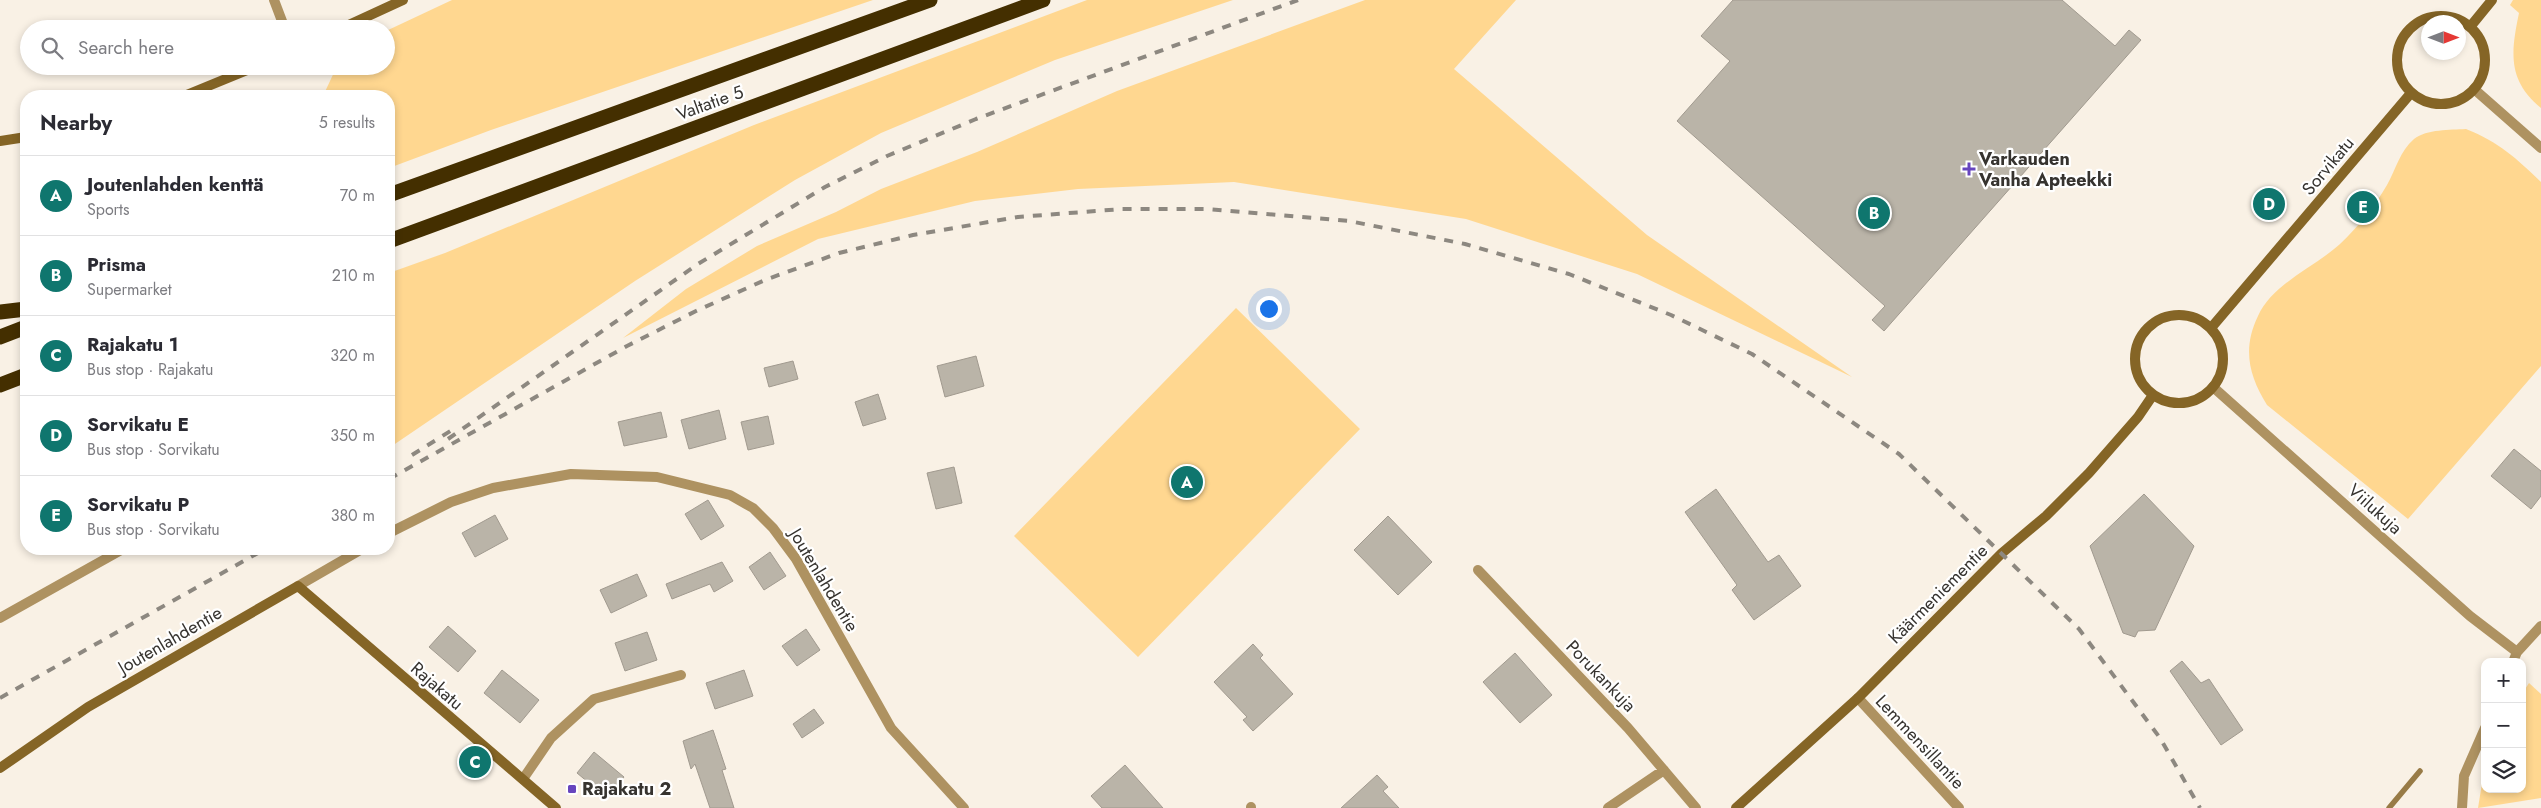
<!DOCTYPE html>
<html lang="en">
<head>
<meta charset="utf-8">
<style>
  :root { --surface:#fff; --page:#f7f7f7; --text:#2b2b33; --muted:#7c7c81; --line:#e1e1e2; --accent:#0f766e }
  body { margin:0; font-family:Jost,sans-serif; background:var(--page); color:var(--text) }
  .controls { position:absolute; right:15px; bottom:15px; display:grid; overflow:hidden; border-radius:10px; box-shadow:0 2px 8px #0003 }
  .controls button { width:45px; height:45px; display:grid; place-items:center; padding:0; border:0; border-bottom:1px solid var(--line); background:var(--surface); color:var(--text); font:25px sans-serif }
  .compass { position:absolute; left:2421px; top:15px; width:45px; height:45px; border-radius:50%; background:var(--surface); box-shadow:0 2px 8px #0003; rotate:90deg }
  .you { position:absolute; left:1268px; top:308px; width:18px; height:18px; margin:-12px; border:4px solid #fff; border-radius:50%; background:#1a73e8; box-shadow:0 0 0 8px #1a73e833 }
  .badge { display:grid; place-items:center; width:32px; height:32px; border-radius:50%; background:var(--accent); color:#fff; font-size:16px; font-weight:700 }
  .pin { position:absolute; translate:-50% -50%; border:2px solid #fff; box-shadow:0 1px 5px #0006 }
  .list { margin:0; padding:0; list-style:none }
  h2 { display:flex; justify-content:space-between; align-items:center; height:65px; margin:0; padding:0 20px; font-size:21px }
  h2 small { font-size:16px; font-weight:400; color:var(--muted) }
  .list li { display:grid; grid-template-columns:32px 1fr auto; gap:15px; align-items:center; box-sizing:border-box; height:80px; padding:0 20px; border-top:1px solid var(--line) }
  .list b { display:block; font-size:19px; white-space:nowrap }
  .list p { margin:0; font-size:16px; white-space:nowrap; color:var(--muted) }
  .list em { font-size:16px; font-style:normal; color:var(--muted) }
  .icon { flex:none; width:28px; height:28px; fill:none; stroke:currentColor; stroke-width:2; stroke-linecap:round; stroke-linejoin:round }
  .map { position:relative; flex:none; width:2541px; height:808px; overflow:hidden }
  .search { position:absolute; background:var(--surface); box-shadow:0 2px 8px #0003; left:20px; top:20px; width:375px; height:55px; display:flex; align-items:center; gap:12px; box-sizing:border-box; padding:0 18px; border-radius:28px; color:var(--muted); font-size:19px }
  .panel { position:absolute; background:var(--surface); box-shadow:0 2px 8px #0003; left:20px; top:90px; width:375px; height:465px; border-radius:20px }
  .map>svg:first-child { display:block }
</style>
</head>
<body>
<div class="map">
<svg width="2541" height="808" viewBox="0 0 2541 808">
  <rect width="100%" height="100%" fill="#f9f1e5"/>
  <path fill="#ffd790" d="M452 0H873L491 130 389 168V96H323L337 66H386V31Z
    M1087 0H1233L1055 60 881 133 795 180 635 281 389 448V273L445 253 754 125Z
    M1365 0H1516L1454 69 1647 235 1852 377 1637 274 1466 219 1234 182 1078 189 975 201 818 239 623 338 686 289 757 246 836 212 881 189 977 152 1117 91Z
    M2513 0H2541V108C2507 80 2511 52 2519 13L2510 5Z
    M2466 129C2499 142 2516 158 2541 182V366L2408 519 2267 405C2249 376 2242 349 2258 316 2273 283 2315 267 2340 244 2358 227 2375 206 2387 185 2396 169 2400 151 2414 139 2427 129 2450 130 2466 129Z
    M1236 308 1360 429 1138 657 1014 536Z
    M2529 683 2541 694V798L2478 808 2485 765V789H2522V694Z"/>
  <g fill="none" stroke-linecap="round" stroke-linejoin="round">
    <path stroke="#987b46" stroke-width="5.5" d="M2389 808 2420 771"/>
  </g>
  <path fill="#bab4a8" stroke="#a19a8f" d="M1733 0H2062L2115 46 2129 30 2141 40 1884 331 1872 320 1885 306 1677 121 1730 61 1701 36Z
    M976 356 984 386 945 397 937 366Z
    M793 361 798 379 769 387 764 368Z
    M878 394 886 419 863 426 855 402Z
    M719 410 726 439 689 449 681 420Z
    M661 412 667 437 624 446 618 422Z
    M768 416 774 444 748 450 741 422Z
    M2514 449 2541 471V496L2531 509 2491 476Z
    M954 467 962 503 936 509 927 473Z
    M1716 489 1768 562 1779 555 1801 586 1754 620 1732 590 1737 585 1685 512Z
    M2144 494 2194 546 2155 630 2138 631 2135 637 2123 633 2090 546Z
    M708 500 724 526 701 540 685 514Z
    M495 515 508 539 475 557 462 533Z
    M1388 516 1432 562 1398 595 1354 550Z
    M770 552 786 576 764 590 749 567Z
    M722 562 733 581 714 592 710 584 672 599 666 584Z
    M637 574 647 596 611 613 600 590Z
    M448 626 476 651 458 672 429 647Z
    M806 629 820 650 797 666 782 646Z
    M647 632 657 660 625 671 615 643Z
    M1253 644 1263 655 1260 658 1293 694 1253 731 1243 720 1247 717 1214 682Z
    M1515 653 1552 695 1520 723 1483 682Z
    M2182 661 2201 683 2209 679 2243 730 2221 745 2170 671Z
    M502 670 539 700 520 723 484 693Z
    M744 670 753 696 715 709 706 683Z
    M814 709 824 723 802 738 793 724Z
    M713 730 726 769 722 770 734 808H710L695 764 691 769 683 741Z
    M594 752 624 777 607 798 577 773Z
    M1125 765 1163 808H1102L1091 796Z
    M1377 775 1388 787 1383 791 1399 808H1341Z"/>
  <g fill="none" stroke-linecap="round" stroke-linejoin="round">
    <path stroke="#ae9261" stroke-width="10" d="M274 0 285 29
      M2474 89 2541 148
      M2213 387 2470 616 2517 652
      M389 533 451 502 493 488 571 474 657 477 730 495 753 508 773 528 796 559 891 728 964 808
      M1478 570 1628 728 1696 808
      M298 586 362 549
      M0 618 123 549
      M2513 662 2517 652 2541 626
      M1858 698 1959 808
      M523 779 551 738 594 699 681 675
      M1251 807V808
      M1608 808 1664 770
      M2462 808 2464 776 2485 728"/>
    <path stroke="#856526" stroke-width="10" d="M2397 60a44 44 0 1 1 88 0a44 44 0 1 1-88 0Z
      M2470 27 2492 0
      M340 29 403 0
      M184 96 257 66
      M0 141 26 137
      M2135 359a44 44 0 1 1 88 0a44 44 0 1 1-88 0Z
      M2211 328 2411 93
      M0 768 88 707 298 586 556 808
      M1736 808 1858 698 2002 553 2046 516 2089 473 2138 417 2153 395"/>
    <path stroke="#442f00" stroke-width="15" d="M389 195 930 0
      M389 241 1043 0
      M0 312 26 309
      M0 337 26 327
      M0 385 26 375"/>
    <path stroke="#8d8880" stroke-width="4" stroke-dasharray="9 9" stroke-linecap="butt" d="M448 439 698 264 825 187 887 156 976 119 1298 0
      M412 455 452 430
      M389 479 627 346 696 311 765 280 839 253 913 235 1018 217 1122 209H1207L1349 221 1465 244 1569 274 1671 315 1752 354 1899 454 2079 629 2160 738 2200 808
      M0 698 265 549"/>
  </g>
  <g fill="#6745be" stroke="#fff" stroke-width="2">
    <path d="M1966.5 161.5h5v5h5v5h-5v5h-5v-5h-5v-5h5z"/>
    <rect x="567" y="784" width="10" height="10" rx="2.5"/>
  </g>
  <g text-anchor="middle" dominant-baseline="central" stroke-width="4.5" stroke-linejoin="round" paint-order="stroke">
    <g font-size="18" fill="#36332f" stroke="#fff">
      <text transform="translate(710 103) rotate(-20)">Valtatie 5</text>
      <text transform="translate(2328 166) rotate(-50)">Sorvikatu</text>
      <text transform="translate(2375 509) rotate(42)">Viilukuja</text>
      <text transform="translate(824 580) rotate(59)">Joutenlahdentie</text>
      <text transform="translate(1938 594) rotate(-45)">Käärmeniementie</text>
      <text transform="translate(170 640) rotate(-30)">Joutenlahdentie</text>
      <text transform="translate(1601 676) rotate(46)">Porukankuja</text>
      <text transform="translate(437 686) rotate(41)">Rajakatu</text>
      <text transform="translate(1920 742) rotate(47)">Lemmensillantie</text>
    </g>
    <g font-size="18" font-weight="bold" fill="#36332f" stroke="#fff" text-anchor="start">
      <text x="1979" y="159">Varkauden<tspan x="1979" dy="21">Vanha Apteekki</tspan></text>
      <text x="582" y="789">Rajakatu 2</text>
    </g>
  </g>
</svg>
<div class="controls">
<button>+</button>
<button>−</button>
<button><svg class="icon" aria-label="layers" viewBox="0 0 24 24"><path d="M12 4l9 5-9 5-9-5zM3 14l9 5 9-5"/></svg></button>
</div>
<svg class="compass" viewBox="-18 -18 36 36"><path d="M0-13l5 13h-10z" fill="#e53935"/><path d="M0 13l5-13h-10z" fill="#7c7c81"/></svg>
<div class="you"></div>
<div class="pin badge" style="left:1187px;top:482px">A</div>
<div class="pin badge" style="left:1874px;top:213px">B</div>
<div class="pin badge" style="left:475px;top:762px">C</div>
<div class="pin badge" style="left:2269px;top:204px">D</div>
<div class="pin badge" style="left:2363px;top:207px">E</div>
<div class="search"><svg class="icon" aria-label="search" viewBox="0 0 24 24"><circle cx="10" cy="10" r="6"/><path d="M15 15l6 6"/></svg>Search here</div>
<section class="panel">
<h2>Nearby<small>5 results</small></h2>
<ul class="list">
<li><span class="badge">A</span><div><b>Joutenlahden kenttä</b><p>Sports</p></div><em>70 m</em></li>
<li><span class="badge">B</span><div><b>Prisma</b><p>Supermarket</p></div><em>210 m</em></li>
<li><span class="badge">C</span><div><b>Rajakatu 1</b><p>Bus stop · Rajakatu</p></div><em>320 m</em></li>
<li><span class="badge">D</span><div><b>Sorvikatu E</b><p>Bus stop · Sorvikatu</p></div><em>350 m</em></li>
<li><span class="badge">E</span><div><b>Sorvikatu P</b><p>Bus stop · Sorvikatu</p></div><em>380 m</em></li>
</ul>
</section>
</div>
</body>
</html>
